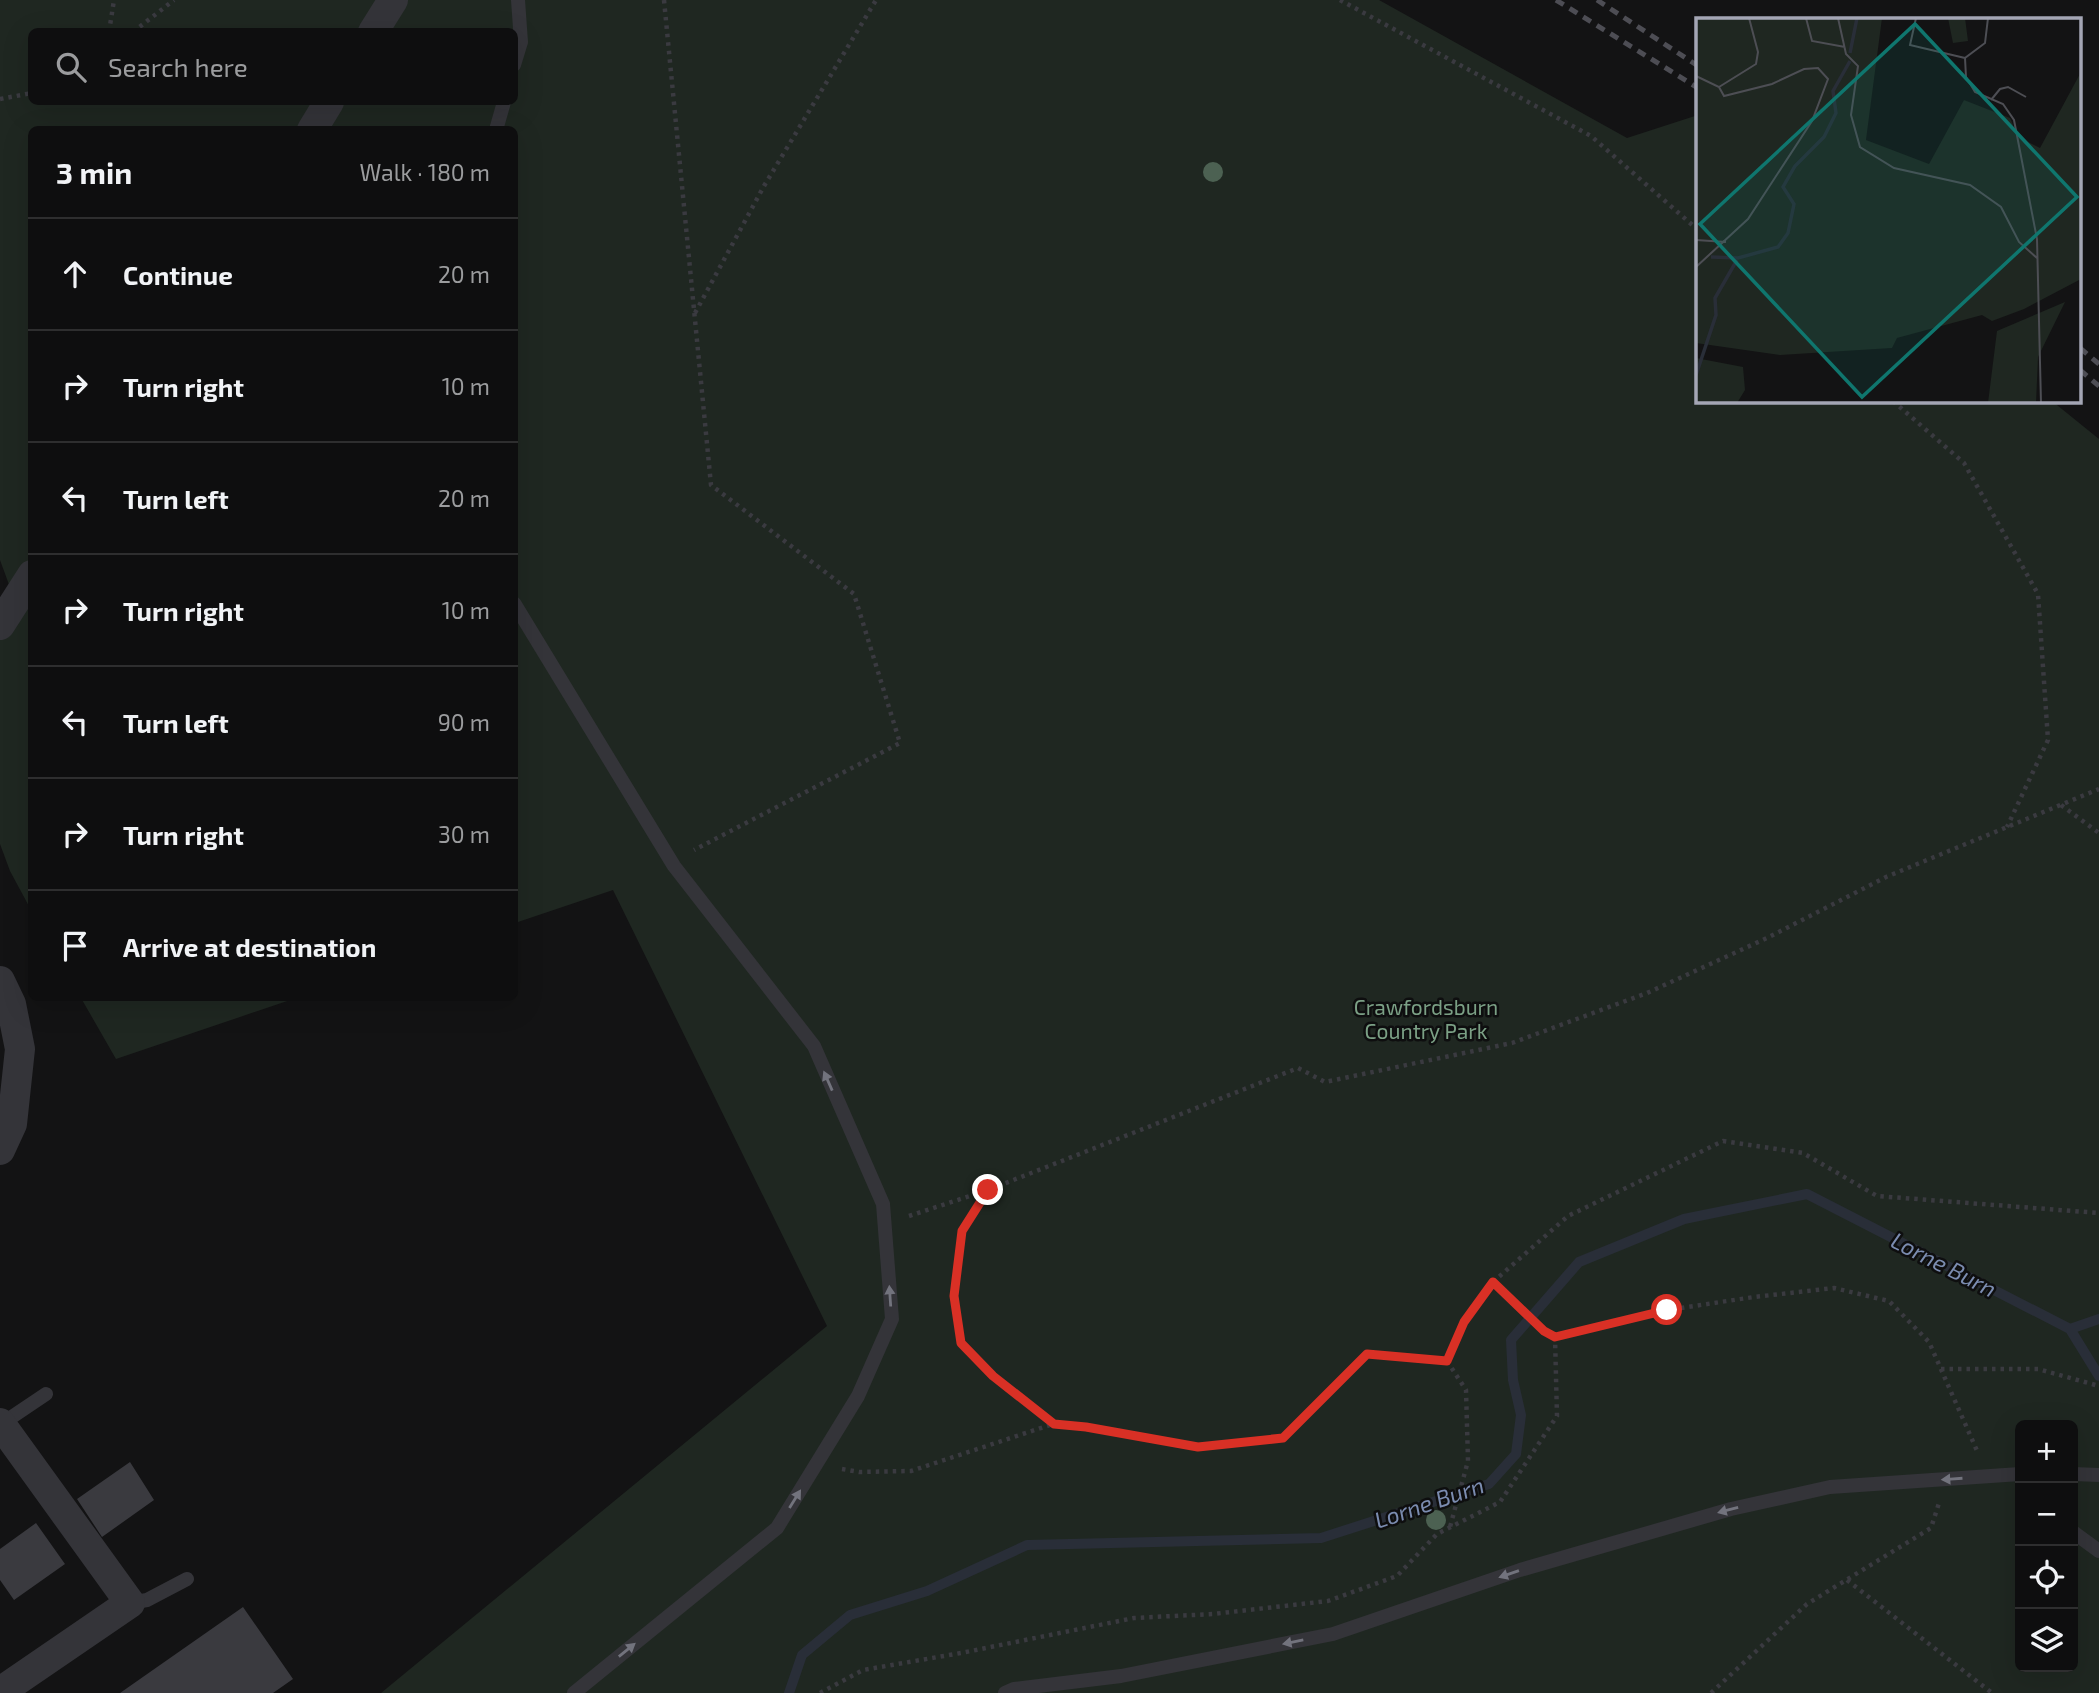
<!DOCTYPE html>
<html lang="en">
<head>
<meta charset="utf-8">
<style>
  :root { --surface:#0e0e0f; --page:#171718; --text:#f1f3f6; --muted:#9b9c9e; --line:#2e2e2f }
  body { margin:0; font-family:"Exo 2",sans-serif; background:var(--page); color:var(--text) }
  .controls { position:absolute; right:21px; bottom:21px; display:grid; overflow:hidden; border-radius:10px; box-shadow:0 7px 28px #0002 }
  .controls button { width:63px; height:63px; display:grid; place-items:center; padding:0; border:0; border-bottom:2px solid var(--line); background:var(--surface); color:var(--text); font:35px sans-serif }
  .stop { position:absolute; width:21px; height:21px; margin:-16px; border:5px solid #d93025; border-radius:50%; background:#fff }
  .stop.end { background:#d93025; border-color:#fff; box-shadow:0 2px 7px #0008 }
  .list { margin:0; padding:0; list-style:none }
  h2 { display:flex; justify-content:space-between; align-items:center; height:91px; margin:0; padding:0 28px; font-size:30px }
  h2 small { font-size:23px; font-weight:400; color:var(--muted) }
  .list li { display:grid; grid-template-columns:46px 1fr auto; gap:21px; align-items:center; box-sizing:border-box; height:112px; padding:0 28px; border-top:2px solid var(--line) }
  .list b { display:block; font-size:26px; white-space:nowrap }
  .list em { font-size:23px; font-style:normal; color:var(--muted) }
  .icon { flex:none; width:38px; height:38px; fill:none; stroke:currentColor; stroke-width:2; stroke-linecap:round; stroke-linejoin:round }
  .map { position:relative; flex:none; width:2099px; height:1693px; overflow:hidden }
  .search { position:absolute; background:var(--surface); box-shadow:0 7px 28px #0002; left:28px; top:28px; width:490px; height:77px; display:flex; align-items:center; gap:18px; box-sizing:border-box; padding:0 24px; border-radius:10px; color:var(--muted); font-size:26px }
  .panel { position:absolute; background:var(--surface); box-shadow:0 7px 28px #0002; left:28px; top:126px; width:490px; height:875px; border-radius:10px }
  .map>svg:first-child { display:block }
</style>
</head>
<body>
<div class="map">
<svg width="2099" height="1693" viewBox="0 0 2099 1693">
  <rect width="100%" height="100%" fill="#131314"/>
  <path fill="#1f2721" fill-rule="evenodd" d="M0 0H1379L1627 138 1698 115V401H2052L2099 439V1693H381L827 1326 613 890 515 923 514 130H32L31 910 10 871 0 844V639L15 601 0 560ZM32 32H514V102H32ZM2020 1425H2073V1667H2020Z
    M81 998H296L116 1059Z"/>
  <g fill="none" stroke-linecap="round" stroke-linejoin="round">
    <path stroke="#292e38" stroke-width="10" d="M2070 1329 2099 1319
      M789 1693 802 1655 850 1615 927 1591 1027 1545 1321 1538 1489 1484 1516 1454 1521 1415 1513 1380 1511 1340 1579 1262 1684 1219 1807 1194 2070 1329 2099 1376"/>
  </g>
  <path fill="#3a3a3f" d="M130 1462 154 1500 102 1537 77 1499Z
    M36 1523 65 1564 14 1600 0 1580V1549Z
    M243 1607 293 1679 273 1693H120Z"/>
  <g fill="none" stroke-linecap="round" stroke-linejoin="round">
    <path stroke="#3a3a40" stroke-width="4.5" stroke-dasharray="3.5 5" stroke-linecap="butt" d="M664 0 711 485 854 594 900 743 694 850
      M1340 0 1591 136 1698 230
      M109 32 114 0
      M133 32 174 0
      M0 99 32 93
      M695 313 764 186 876 0
      M1893 401 1964 463 2038 594 2048 740 2007 827
      M2061 805 2099 833
      M988 1190 962 1231 954 1296 961 1343 993 1376 1054 1424 1086 1427 1198 1447 1283 1438 1367 1354 1447 1361 1464 1322 1493 1282 1568 1216 1723 1141 1803 1153 1877 1196 2099 1213
      M909 1216 988 1190 1298 1068 1325 1082 1512 1043 1647 993 1767 938 1886 877 2099 789
      M1493 1282 1544 1331 1555 1337 1667 1310 1754 1297 1834 1288 1889 1301 1929 1342 1978 1453
      M1447 1361 1466 1390 1468 1461 1450 1527
      M1941 1369H2038L2099 1386
      M842 1469 859 1472 911 1471 1053 1424
      M1847 1580 1992 1693
      M820 1693 863 1670 961 1653 1134 1618 1213 1614 1328 1601 1397 1576 1437 1534 1500 1502 1557 1416 1555 1337
      M1711 1693 1807 1604 1931 1528 1939 1503"/>
    <path stroke="#343439" stroke-width="14" d="M514 65 521 42 518 0
      M496 130 504 102
      M514 603 674 866 814 1046 883 1204 892 1319 858 1396 777 1528 574 1693
      M0 1425 46 1394
      M2073 1474 2099 1475
      M2073 1532 2099 1551
      M130 1603 147 1600 187 1579
      M1005 1693 1014 1689 1121 1676 1333 1634 1520 1570 1731 1509 1830 1487 2020 1474"/>
    <path stroke="#343439" stroke-width="30" d="M373 32 393 0
      M312 130 329 102
      M0 625 32 575
      M0 981 11 1004 20 1049 12 1124 0 1150
      M0 1423 130 1603 0 1692"/>
    <path stroke="#4d4d54" stroke-width="5" stroke-dasharray="9 7" stroke-linecap="butt" d="M1556 0 1698 88
      M1597 0 1698 66
      M2080 348 2099 364
      M2080 370 2099 386"/>
  </g>
  <g fill="#4c6152">
    <circle cx="1213" cy="172" r="10"/>
    <circle cx="1436" cy="1520" r="10"/>
  </g>
  <defs><path id="oneway-solid" d="M-6-.8H1V-3.2L6.5 0L1 3.2V.8H-6Z" transform="scale(1.75)"/></defs>
  <g fill="#72737d">
    <use href="#oneway-solid" transform="translate(828 1081) rotate(-114)"/>
    <use href="#oneway-solid" transform="translate(890 1296) rotate(-94)"/>
    <use href="#oneway-solid" transform="translate(1952 1479) rotate(176)"/>
    <use href="#oneway-solid" transform="translate(795 1499) rotate(-58)"/>
    <use href="#oneway-solid" transform="translate(1728 1510) rotate(165)"/>
    <use href="#oneway-solid" transform="translate(1509 1574) rotate(161)"/>
    <use href="#oneway-solid" transform="translate(1293 1642) rotate(169)"/>
    <use href="#oneway-solid" transform="translate(627 1650) rotate(-39)"/>
  </g>
  <g fill="none" stroke-linecap="round" stroke-linejoin="round">
    <path stroke="#d93025" stroke-width="9" d="M988 1190 962 1231 954 1296 961 1343 993 1376 1054 1424 1086 1427 1198 1447 1283 1438 1367 1354 1447 1361 1464 1322 1493 1282 1544 1331 1555 1337 1667 1310"/>
  </g>
  <g text-anchor="middle" dominant-baseline="central" stroke-width="5" stroke-linejoin="round" paint-order="stroke">
    <g font-size="21" fill="#7ba085" stroke="#0e0e0f">
      <text x="1426" y="1006">Crawfordsburn<tspan x="1426" dy="24">Country Park</tspan></text>
    </g>
    <g font-size="23" font-style="italic" fill="#7b8cb0" stroke="#0e0e0f">
      <text transform="translate(1944 1264) rotate(27)">Lorne Burn</text>
      <text transform="translate(1429 1502) rotate(-19)">Lorne Burn</text>
    </g>
  </g>
  <g transform="translate(1696 18)">
    <rect width="385" height="385" fill="#131314"/>
    <path d="M0 0H186L170 122 233 146 268 82 314 100 322 119 344 130 385 54V261L328 291 296 303 286 297 201 320 196 330 84 337 0 325ZM252 0H269L272 23 257 25ZM369 284 342 339 340 385H292L301 313ZM0 340 47 349 49 372 41 385H0Z" fill="#1f2721"/>
    <path fill="none" stroke="#292e38" stroke-width="3.5" d="M154 35 161 0M15 239 42 240 82 229 92 215 98 186 87 169 99 148 128 119 140 95 137 73 154 43M0 357 20 297 19 280 41 242"/>
    <path fill="none" stroke="#4d4e54" stroke-width="2" d="M110 0 116 23 149 29M142 0 150 36 162 48 155 97 164 129 198 150 274 167 305 189 323 224 341 240M220 0 214 27 269 40M292 0 289 25 269 40 270 59 279 74 307 86 318 102 341 221 345 385M0 58 23 69 28 78 76 66 108 51 122 50 132 61 116 103 52 201 0 249M23 69 60 46 62 34 53 0M295 82 304 71 312 69 330 79M0 222 30 224"/>
    <path fill="#0f766e" fill-opacity="0.15" stroke="#0f766e" stroke-width="3.5" d="M219 6 381 179 166 379 4 206Z"/>
    <rect width="385" height="385" fill="none" stroke="#a4a6b5" stroke-width="3.5"/>
  </g>
</svg>
<div class="controls">
<button>+</button>
<button>−</button>
<button><svg class="icon" aria-label="locate" viewBox="0 0 24 24"><circle cx="12" cy="12" r="6"/><path d="M12 2v4M12 18v4M2 12h4M18 12h4"/></svg></button>
<button><svg class="icon" aria-label="layers" viewBox="0 0 24 24"><path d="M12 4l9 5-9 5-9-5zM3 14l9 5 9-5"/></svg></button>
</div>
<div class="stop" style="left:1667px;top:1310px"></div>
<div class="stop end" style="left:988px;top:1190px"></div>
<div class="search"><svg class="icon" aria-label="search" viewBox="0 0 24 24"><circle cx="10" cy="10" r="6"/><path d="M15 15l6 6"/></svg>Search here</div>
<section class="panel">
<h2>3 min<small>Walk · 180 m</small></h2>
<ul class="list">
<li><svg class="icon" aria-label="ahead" viewBox="0 0 24 24"><path d="M12 20V5M6 11l6-6 6 6"/></svg><div><b>Continue</b></div><em>20 m</em></li>
<li><svg class="icon" aria-label="right" viewBox="0 0 24 24"><path d="M7 20v-9h11M14 6l5 5-5 5"/></svg><div><b>Turn right</b></div><em>10 m</em></li>
<li><svg class="icon" aria-label="left" viewBox="0 0 24 24"><path d="M17 20v-9H6M10 6l-5 5 5 5"/></svg><div><b>Turn left</b></div><em>20 m</em></li>
<li><svg class="icon" aria-label="right" viewBox="0 0 24 24"><path d="M7 20v-9h11M14 6l5 5-5 5"/></svg><div><b>Turn right</b></div><em>10 m</em></li>
<li><svg class="icon" aria-label="left" viewBox="0 0 24 24"><path d="M17 20v-9H6M10 6l-5 5 5 5"/></svg><div><b>Turn left</b></div><em>90 m</em></li>
<li><svg class="icon" aria-label="right" viewBox="0 0 24 24"><path d="M7 20v-9h11M14 6l5 5-5 5"/></svg><div><b>Turn right</b></div><em>30 m</em></li>
<li><svg class="icon" aria-label="arrive" viewBox="0 0 24 24"><path d="M6 21V4h12l-3 4 3 4H6"/></svg><div><b>Arrive at destination</b></div></li>
</ul>
</section>
</div>
</body>
</html>
